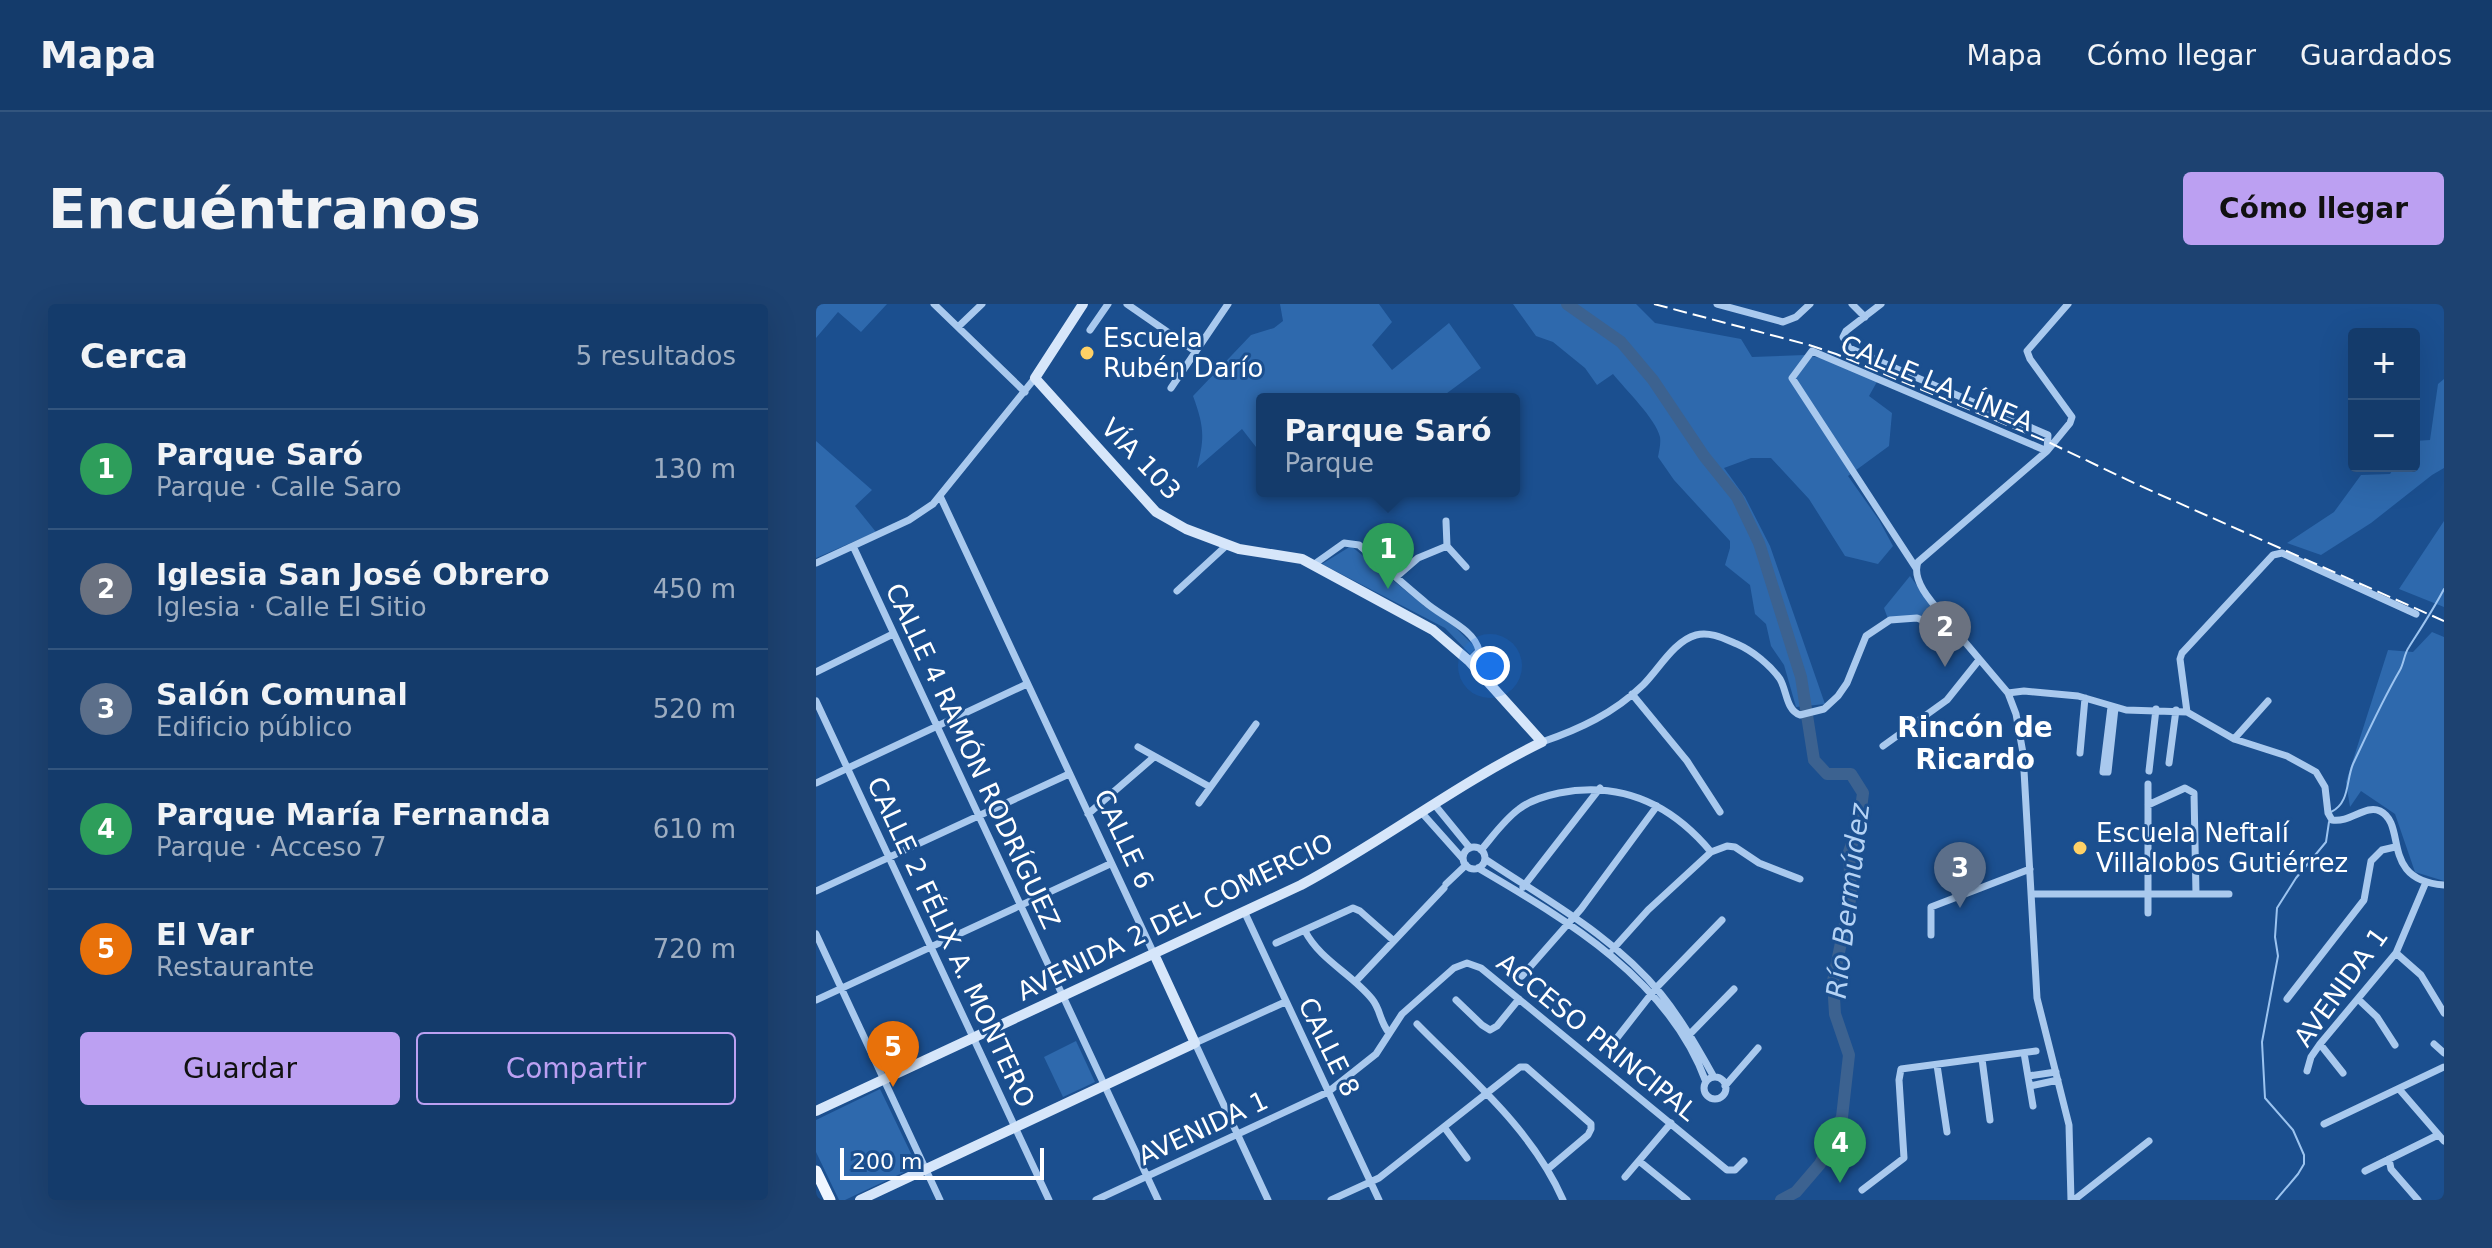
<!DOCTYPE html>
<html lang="es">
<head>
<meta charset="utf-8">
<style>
  :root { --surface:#143b6b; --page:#1d4271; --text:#f1f3f6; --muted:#9dadc1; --line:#33557e; --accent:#bca0f2 }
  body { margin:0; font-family:"DejaVu Sans",sans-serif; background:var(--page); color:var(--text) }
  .controls { position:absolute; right:24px; top:24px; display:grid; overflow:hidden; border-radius:8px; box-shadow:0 8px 32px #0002 }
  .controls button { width:72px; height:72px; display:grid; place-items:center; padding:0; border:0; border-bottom:2px solid var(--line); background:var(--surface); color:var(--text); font:40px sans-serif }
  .scale { position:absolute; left:24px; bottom:20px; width:204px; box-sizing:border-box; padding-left:8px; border:4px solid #fff; border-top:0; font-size:22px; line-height:28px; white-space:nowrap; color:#fff; -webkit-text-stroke:6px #1b4f8f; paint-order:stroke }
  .you { position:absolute; left:674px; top:362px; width:28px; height:28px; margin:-20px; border:6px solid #fff; border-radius:50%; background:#1a73e8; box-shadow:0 0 0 12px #1a73e833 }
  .badge { display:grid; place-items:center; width:52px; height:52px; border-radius:50%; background:var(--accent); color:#fff; font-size:26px; font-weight:700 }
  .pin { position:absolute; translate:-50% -66px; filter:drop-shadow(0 2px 4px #0008) }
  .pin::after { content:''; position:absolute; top:42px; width:28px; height:24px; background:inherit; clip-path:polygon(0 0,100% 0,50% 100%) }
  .popup { position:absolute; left:440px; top:89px; width:264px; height:104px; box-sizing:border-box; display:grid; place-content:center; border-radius:8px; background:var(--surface); filter:drop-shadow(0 2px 6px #0005); font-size:26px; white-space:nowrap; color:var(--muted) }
  .popup b { font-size:30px; color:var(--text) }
  .popup::after { content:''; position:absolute; left:50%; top:100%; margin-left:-16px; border:16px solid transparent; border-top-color:var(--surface) }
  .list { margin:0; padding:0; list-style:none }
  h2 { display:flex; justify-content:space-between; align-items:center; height:104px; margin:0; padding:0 32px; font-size:34px }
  h2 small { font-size:26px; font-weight:400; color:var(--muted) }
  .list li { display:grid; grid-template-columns:52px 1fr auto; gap:24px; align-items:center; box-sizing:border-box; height:120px; padding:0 32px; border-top:2px solid var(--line) }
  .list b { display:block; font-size:30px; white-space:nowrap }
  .list p { margin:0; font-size:26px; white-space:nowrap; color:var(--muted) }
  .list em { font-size:26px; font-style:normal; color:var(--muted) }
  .actions { display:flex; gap:16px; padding:24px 32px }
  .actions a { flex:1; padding:18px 0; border:2px solid var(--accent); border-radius:8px; text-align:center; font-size:28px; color:var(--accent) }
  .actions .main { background:var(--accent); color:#111 }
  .map { position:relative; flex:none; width:1628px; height:896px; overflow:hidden; border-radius:8px }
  header { display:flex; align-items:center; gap:48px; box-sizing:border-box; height:112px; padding:0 40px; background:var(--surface); border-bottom:2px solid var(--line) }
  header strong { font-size:38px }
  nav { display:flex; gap:44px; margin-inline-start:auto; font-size:28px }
  .intro { display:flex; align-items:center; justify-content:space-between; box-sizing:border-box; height:192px; padding:0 48px }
  h1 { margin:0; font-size:56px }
  .button { padding:20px 36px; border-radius:8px; background:var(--accent); color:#111; font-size:28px; font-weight:700 }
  main { display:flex; gap:48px; padding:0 48px }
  aside { flex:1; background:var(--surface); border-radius:8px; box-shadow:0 8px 32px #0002 }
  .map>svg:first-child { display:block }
</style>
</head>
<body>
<header>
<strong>Mapa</strong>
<nav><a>Mapa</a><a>Cómo llegar</a><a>Guardados</a></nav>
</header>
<div class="intro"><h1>Encuéntranos</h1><a class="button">Cómo llegar</a></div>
<main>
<aside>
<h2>Cerca<small>5 resultados</small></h2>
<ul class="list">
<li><span class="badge" style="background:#2e9e5b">1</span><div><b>Parque Saró</b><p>Parque · Calle Saro</p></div><em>130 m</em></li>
<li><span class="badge" style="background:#6b7280">2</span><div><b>Iglesia San José Obrero</b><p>Iglesia · Calle El Sitio</p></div><em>450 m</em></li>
<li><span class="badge" style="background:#5c6f8a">3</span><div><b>Salón Comunal</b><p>Edificio público</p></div><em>520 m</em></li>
<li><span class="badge" style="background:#2e9e5b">4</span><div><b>Parque María Fernanda</b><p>Parque · Acceso 7</p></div><em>610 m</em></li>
<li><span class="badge" style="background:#e8710a">5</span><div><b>El Var</b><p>Restaurante</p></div><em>720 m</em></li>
</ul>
<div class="actions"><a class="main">Guardar</a><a>Compartir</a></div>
</aside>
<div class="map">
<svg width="1628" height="896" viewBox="0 0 1628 896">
  <rect width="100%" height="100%" fill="#1b4f8f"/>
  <path fill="#2e69ad" d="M0 0H71L45 28 22 8 0 34Z
    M464 0H563L576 18 556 41 576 66 633 19 665 64 623 95H446V161L440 166V143L426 125 381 164C389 133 388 122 377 92L435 31 458 24 467 17Z
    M697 0H820L839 19 925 35 936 53 989 51 1009 55 1062 76 1053 92 1076 109 1073 142 1032 172 1063 216 1077 242 1062 260 1029 252 993 195 955 154H935L908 164 929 193 954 242 1009 400 980 403 968 361 955 342 950 320 939 310 934 281 909 261 914 244V237L858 176 842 153C843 147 845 140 844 133 840 115 809 85 797 70L781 81 769 64 737 38 720 32Z
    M1628 75V164L1616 171 1555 219 1505 251 1471 239 1518 208 1545 171 1574 170 1579 162H1598V137L1614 136 1622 80Z
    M0 137 56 186 39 202 60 228 0 254Z
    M1628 217V303L1583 285Z
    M535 242 612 305 636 320 660 344 654 350 629 324 506 260Z
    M1094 272 1132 324 1122 319 1072 315 1068 304Z
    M1616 328 1628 333V577L1599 568 1579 510 1545 487 1534 503 1530 478 1572 346 1597 348Z
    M260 737 279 778 247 793 228 753Z
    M64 785 101 862 29 896H23L0 848V816Z"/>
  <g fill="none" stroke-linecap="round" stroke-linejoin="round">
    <path stroke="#9cc4f0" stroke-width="2" d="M1515 508C1534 499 1530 476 1537 460 1552 428 1566 397 1584 366 1588 359 1588 350 1593 343 1605 324 1617 306 1628 285
      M1460 896 1482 870 1488 860V851L1477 826 1449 794 1446 738 1462 652 1459 633 1461 604 1480 574 1510 538 1513 518"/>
    <path stroke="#3c6290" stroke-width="12" d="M751 0 805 38 837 76 888 152 921 193 943 239 985 373 998 456 1011 470H1035L1047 489 1043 520 1033 548 1035 591 1017 677 1019 710 1033 751 1026 813 1004 860 980 888 965 896"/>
    <path stroke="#a9c9ee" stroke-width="7" d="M118 0 209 88
      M311 0 379 47
      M901 0 967 18 980 13 994 0
      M1036 0 1049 13
      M1065 0 1030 27 1027 33 1033 44 1232 131 1231 147 1102 258C1093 281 1128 310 1141 328
      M142 23 166 0
      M274 26 292 0
      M355 84 412 0
      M124 192 338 650
      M630 217 631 242
      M37 242 342 896
      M631 242 650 263
      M0 259 93 216 117 200 219 74
      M497 261 528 239 543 241C565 260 586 279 609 298 624 312 659 325 663 347L653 357
      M1100 264 976 74 996 47 1231 147 1254 119 1256 113 1214 55 1211 47 1252 0
      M580 273 602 254 631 242
      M361 287 411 241
      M0 368 77 330
      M1192 389 1208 387 1262 392 1310 406 1371 408 1418 435 1471 452 1500 468 1509 483 1512 509 1516 516C1534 519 1550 500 1564 507 1592 521 1563 576 1628 581
      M816 390 871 457 904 508
      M0 397 233 896
      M1295 403 1287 468H1292L1299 404
      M1371 408 1364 355 1366 349 1457 251 1466 249 1600 310
      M1418 435 1452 397
      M726 438C764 425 798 409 827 381 843 365 858 337 880 331 894 327 909 335 921 340 937 347 954 361 964 375 971 387 970 406 984 411L1008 405 1022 392 1031 379 1050 332 1074 316 1101 314 1143 331 1192 389 1200 410 1207 449 1221 694 1253 821 1255 896
      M1067 442 1131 396 1163 356
      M322 443 394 483
      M1264 449 1269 394
      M1353 459 1360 406
      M1333 467 1340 405
      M0 479 211 380
      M383 499 440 420
      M618 500 654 544
      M1332 501 1369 484 1378 489 1380 590
      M606 509 647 555
      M272 510 338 453
      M647 554a11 11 0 1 1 22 0a11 11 0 1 1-22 0Z
      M665 546C677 532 688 516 703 505 713 497 729 492 743 489 805 477 855 500 895 548
      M669 555C730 596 798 632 845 690 866 716 882 745 898 773
      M662 564C751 616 853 676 890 778
      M630 580 650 561
      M707 583 784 484
      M0 587 253 470
      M1215 590H1413
      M428 607 563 896
      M1332 609V480
      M489 627C504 656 536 670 556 695 565 706 563 716 573 729
      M0 630 124 896
      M1115 631V603L1214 565
      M460 639 537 604 544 607 578 637
      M797 645 832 606 895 548 911 542 919 543 943 559 984 575
      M1580 649 1605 671 1628 709
      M706 672 765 605 841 502
      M540 677 628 584
      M1471 695 1548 596 1555 557 1566 546 1579 543
      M1542 695 1561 713 1579 741
      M0 696 294 560
      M640 696 666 721 674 726 681 722 703 695
      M601 720C654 774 716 825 747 896
      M873 731 918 685
      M797 739 840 684 906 616
      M1504 740 1527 769
      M1618 740 1628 749
      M1208 749 1217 802
      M1166 755 1174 816
      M1121 761 1131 828
      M1491 767 1495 753 1504 740 1580 649 1610 578
      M1212 772 1240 768
      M888 784a11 11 0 1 1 22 0a11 11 0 1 1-22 0Z
      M909 782 942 744
      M1214 782 1242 776
      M1583 785 1628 837
      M1508 820 1628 763
      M628 823 651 854
      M1573 855 1575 865 1602 896
      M823 857 871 896
      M1549 867 1622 831
      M809 873 855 819
      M1046 886 1088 854 1083 776 1085 765 1220 747
      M280 896 512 788 560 750 586 710 638 664 651 659 665 664 911 866H919L928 857
      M452 896 379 739 469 698
      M515 896 563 874 704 763H710L775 820V825L772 831 733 864
      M1258 896 1333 837"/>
    <path stroke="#d6e6fa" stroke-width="10" d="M0 807 485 581C567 537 642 479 726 438L653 357 617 326 486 255 423 245 370 225 340 208 219 74 267 0
      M44 896 379 739 338 650"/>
    <path stroke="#f0f6ff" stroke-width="11" d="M0 867 14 896"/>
    <path stroke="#fff" stroke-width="2" stroke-dasharray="14 6" stroke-linecap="butt" d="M838 0 993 41 1020 50 1232 138 1320 180 1628 317"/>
  </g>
  <g fill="#ffd166" stroke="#1b4f8f" stroke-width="3">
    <circle cx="271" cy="49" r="8"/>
    <circle cx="1264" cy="544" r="8"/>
  </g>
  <g text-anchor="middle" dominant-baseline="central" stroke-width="6" stroke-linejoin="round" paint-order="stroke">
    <g font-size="26" fill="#fff" stroke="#1b4f8f" text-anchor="start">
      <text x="287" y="34">Escuela<tspan x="287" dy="30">Rubén Darío</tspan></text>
      <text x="1280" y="529">Escuela Neftalí<tspan x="1280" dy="30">Villalobos Gutiérrez</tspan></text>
    </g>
    <g font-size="26" fill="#fff" stroke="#1b4f8f">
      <text transform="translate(1121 79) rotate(23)">CALLE LA LÍNEA</text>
      <text transform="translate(325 155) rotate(46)">VÍA 103</text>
      <text transform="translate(157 452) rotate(65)">CALLE 4 RAMÓN RODRÍGUEZ</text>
      <text transform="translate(308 535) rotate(65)">CALLE 6</text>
      <text transform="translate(359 613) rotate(-26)">AVENIDA 2 DEL COMERCIO</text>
      <text transform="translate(135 638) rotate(65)">CALLE 2 FÉLIX A. MONTERO</text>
      <text transform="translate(1525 683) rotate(-54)">AVENIDA 1</text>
      <text transform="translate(781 733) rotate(39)">ACCESO PRINCIPAL</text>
      <text transform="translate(513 743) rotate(64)">CALLE 8</text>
      <text transform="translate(387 824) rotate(-25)">AVENIDA 1</text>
    </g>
    <g font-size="28" font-weight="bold" fill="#fff" stroke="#1b4f8f">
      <text x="1159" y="423">Rincón de<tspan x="1159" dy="32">Ricardo</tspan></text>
    </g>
    <g font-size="28" font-style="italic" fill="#b5d3f5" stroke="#1b4f8f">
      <text transform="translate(1032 597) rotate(-83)">Río Bermúdez</text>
    </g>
  </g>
</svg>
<div class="controls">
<button>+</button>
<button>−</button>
</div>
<div class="scale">200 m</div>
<div class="you"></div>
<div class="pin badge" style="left:572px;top:285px;background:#2e9e5b">1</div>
<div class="popup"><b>Parque Saró</b>Parque</div>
<div class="pin badge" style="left:1129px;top:363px;background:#6b7280">2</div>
<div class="pin badge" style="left:1144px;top:604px;background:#5c6f8a">3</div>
<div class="pin badge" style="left:1024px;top:879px;background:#2e9e5b">4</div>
<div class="pin badge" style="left:77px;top:783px;background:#e8710a">5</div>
</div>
</main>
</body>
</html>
